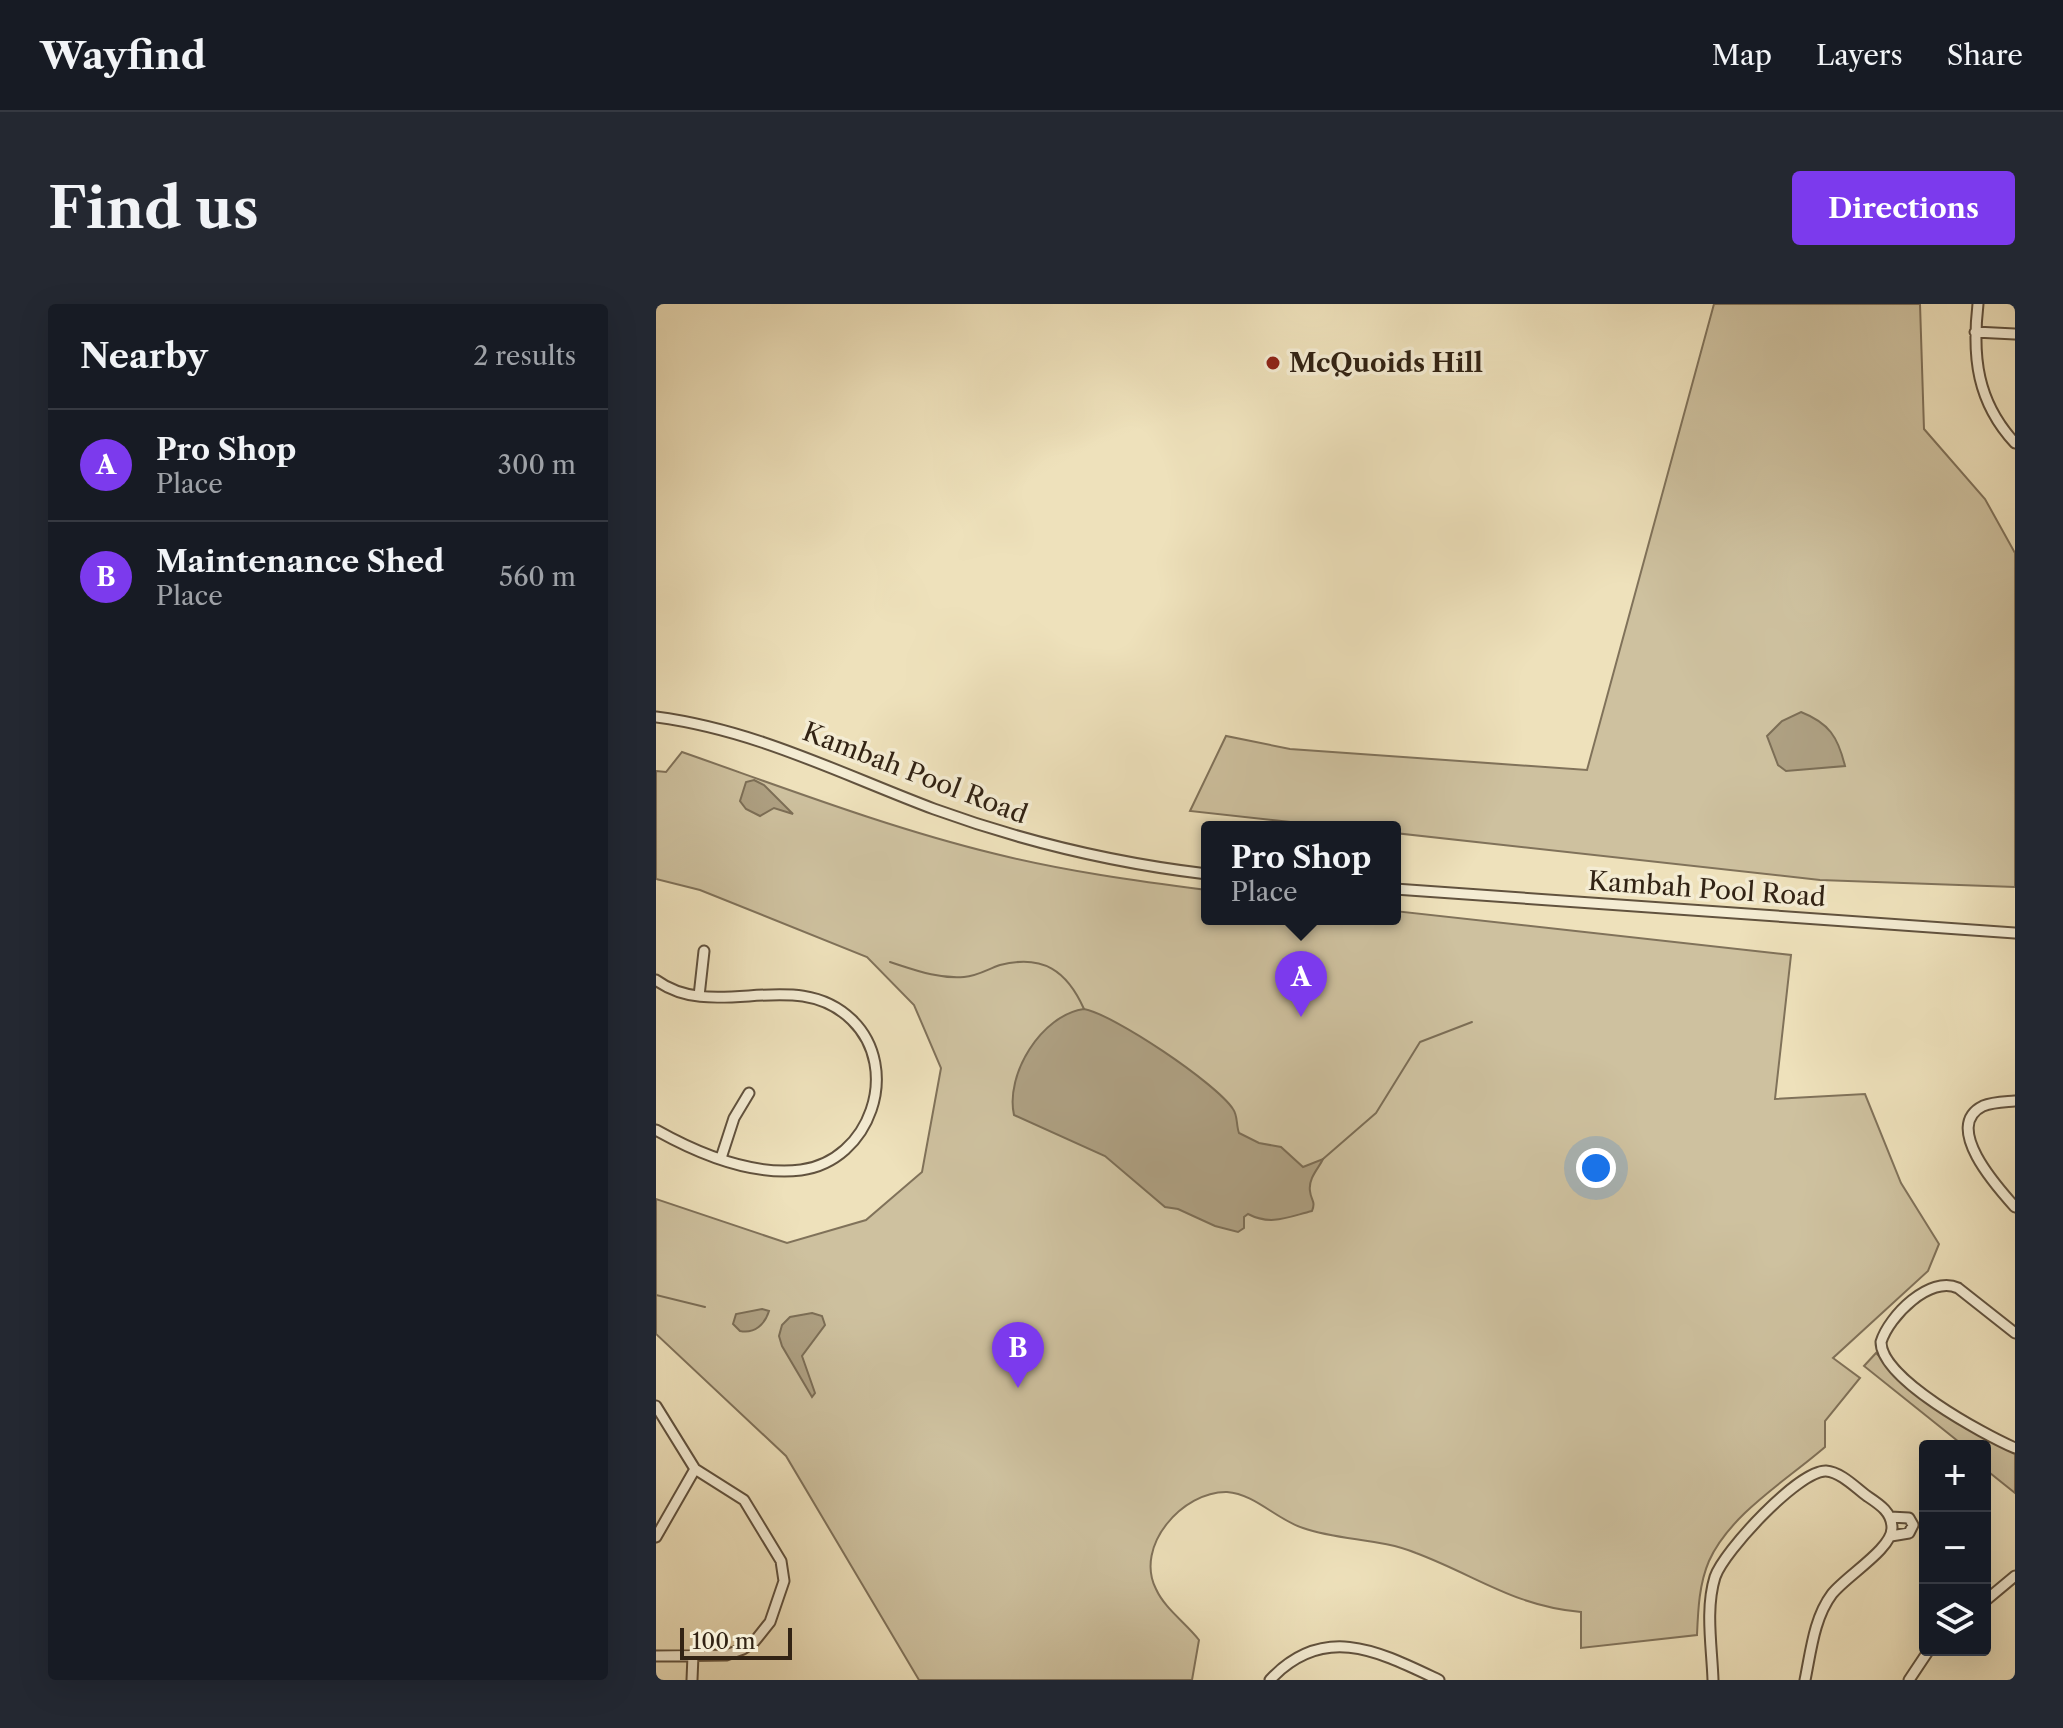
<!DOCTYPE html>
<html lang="en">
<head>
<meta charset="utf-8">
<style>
  :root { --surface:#171b24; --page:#242831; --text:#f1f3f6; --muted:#9ea1a6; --line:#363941; --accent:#7c3aed }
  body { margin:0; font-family:"Libre Caslon Text",serif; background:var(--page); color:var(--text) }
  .controls { position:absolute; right:24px; bottom:24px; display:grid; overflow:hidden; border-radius:8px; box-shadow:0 8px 32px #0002 }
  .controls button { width:72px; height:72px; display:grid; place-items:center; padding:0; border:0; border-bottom:2px solid var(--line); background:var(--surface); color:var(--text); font:40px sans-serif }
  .scale { position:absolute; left:24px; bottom:20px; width:112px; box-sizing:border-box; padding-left:8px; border:4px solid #322314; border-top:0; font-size:22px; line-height:28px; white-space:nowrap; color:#322314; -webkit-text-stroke:6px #f4ecd3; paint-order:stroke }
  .you { position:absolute; left:940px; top:864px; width:28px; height:28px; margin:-20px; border:6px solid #fff; border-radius:50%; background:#1a73e8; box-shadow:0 0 0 12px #1a73e833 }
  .badge { display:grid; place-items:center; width:52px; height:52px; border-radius:50%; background:var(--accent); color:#fff; font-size:26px; font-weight:700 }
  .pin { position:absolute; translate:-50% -66px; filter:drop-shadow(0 2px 4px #0008) }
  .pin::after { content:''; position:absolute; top:42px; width:28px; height:24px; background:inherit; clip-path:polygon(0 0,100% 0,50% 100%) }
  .popup { position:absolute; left:545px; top:517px; width:200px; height:104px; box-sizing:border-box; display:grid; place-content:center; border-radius:8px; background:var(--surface); filter:drop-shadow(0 2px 6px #0005); font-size:26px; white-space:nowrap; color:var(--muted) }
  .popup b { font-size:30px; color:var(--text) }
  .popup::after { content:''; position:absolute; left:50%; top:100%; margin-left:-16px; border:16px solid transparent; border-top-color:var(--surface) }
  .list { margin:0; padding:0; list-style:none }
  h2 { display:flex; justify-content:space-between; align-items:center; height:104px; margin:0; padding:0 32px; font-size:34px }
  h2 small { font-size:26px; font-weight:400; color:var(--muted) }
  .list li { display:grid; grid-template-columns:52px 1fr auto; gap:24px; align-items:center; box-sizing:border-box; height:112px; padding:0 32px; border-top:2px solid var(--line) }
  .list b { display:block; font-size:30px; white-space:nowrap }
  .list p { margin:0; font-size:26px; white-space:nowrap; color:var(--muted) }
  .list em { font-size:26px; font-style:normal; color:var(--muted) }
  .icon { flex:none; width:44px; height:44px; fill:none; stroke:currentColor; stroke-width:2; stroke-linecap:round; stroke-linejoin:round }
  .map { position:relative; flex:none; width:1359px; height:1376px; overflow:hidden; border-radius:8px }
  header { display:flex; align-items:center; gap:48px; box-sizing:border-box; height:112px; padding:0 40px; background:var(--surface); border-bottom:2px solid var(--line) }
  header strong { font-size:38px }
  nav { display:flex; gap:44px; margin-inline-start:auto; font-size:28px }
  .intro { display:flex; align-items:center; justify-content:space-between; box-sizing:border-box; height:192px; padding:0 48px }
  h1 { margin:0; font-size:56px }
  .button { padding:20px 36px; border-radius:8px; background:var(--accent); color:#fff; font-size:28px; font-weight:700 }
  main { display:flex; gap:48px; padding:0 48px }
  aside { flex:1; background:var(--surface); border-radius:8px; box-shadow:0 8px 32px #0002 }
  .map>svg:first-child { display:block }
</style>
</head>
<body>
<header>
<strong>Wayfind</strong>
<nav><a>Map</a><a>Layers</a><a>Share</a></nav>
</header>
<div class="intro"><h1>Find us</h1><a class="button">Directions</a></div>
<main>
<aside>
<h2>Nearby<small>2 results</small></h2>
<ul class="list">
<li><span class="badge">A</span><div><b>Pro Shop</b><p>Place</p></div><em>300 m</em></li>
<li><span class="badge">B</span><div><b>Maintenance Shed</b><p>Place</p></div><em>560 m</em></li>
</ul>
</aside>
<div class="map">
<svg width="1359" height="1376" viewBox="0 0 1359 1376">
  <rect width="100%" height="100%" fill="#eee1bb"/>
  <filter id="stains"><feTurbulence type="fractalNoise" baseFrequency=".0025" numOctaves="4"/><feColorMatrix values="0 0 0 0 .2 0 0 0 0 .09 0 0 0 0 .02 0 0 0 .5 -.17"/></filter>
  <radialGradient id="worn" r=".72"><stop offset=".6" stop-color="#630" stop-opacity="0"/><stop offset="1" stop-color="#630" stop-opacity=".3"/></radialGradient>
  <path fill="#cec19f" stroke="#80725a" stroke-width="2" d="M1058 0H1264L1268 125 1329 195 1359 249V583L1164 576 739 529V523H680L534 507 570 432 634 445 931 466Z
    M26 448C129 484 233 524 340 550 409 567 480 577 551 586V615H739V607L1135 651 1119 795 1209 790 1245 879 1283 940 1272 967 1177 1054 1204 1074 1169 1117V1143C1131 1176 1074 1210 1053 1257 1043 1280 1042 1307 1041 1331L925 1344V1308C858 1302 821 1272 760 1249 724 1234 684 1237 647 1224 621 1216 599 1190 571 1188 527 1187 478 1242 500 1285 509 1305 530 1319 543 1336L536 1376H263L130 1152 0 1030V895L131 939 210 916 266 868 285 764 258 701 211 653 44 586 0 575V467L10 468Z
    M1220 1049C1261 1088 1305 1127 1359 1148V1189L1329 1165V1142H1308L1208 1062Z"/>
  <path fill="#aea082" stroke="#7c6e56" stroke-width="2" d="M1145 408C1173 419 1182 433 1189 462L1130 467 1122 461 1111 432 1126 417Z
    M98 476 108 481 137 510 118 504 104 512 90 505 84 497 90 478Z
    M428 705C457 710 560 779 577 805 582 812 580 821 583 829L603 839 625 843 647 863 667 855C663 864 652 874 654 887 655 897 660 897 656 907 632 913 615 922 592 910L588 913V924L582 928 559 922 522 905 509 903 449 852 358 811C349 771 385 711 428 705Z
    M106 1005 113 1007C109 1020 99 1030 84 1027L77 1020 80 1010Z
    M156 1009 166 1012 169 1021 146 1052 159 1089 156 1093 126 1042 123 1032 126 1021 134 1013Z"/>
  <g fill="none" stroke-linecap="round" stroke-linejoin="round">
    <path stroke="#7c6e56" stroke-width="2" d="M234 658C259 666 282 675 308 673 322 672 332 665 344 661 387 650 411 667 428 705
      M667 855 720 809 764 738 816 718
      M0 991 49 1003"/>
    <defs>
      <path id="minor" d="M1322 0C1316 53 1321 98 1359 139
        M1319 28 1359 30
        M0 413C100 426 185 470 278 505 366 537 458 559 551 570
        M739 585 1359 629
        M0 676C58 719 140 661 196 716 246 765 214 857 145 866 96 872 41 849 0 826
        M43 692 48 647
        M1359 797C1349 798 1337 798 1327 802 1286 822 1341 883 1359 903
        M65 854 78 814 93 789
        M1359 1029 1302 984C1274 971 1233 1012 1225 1038 1225 1075 1327 1130 1359 1144
        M0 1102 39 1165 88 1196 125 1257 128 1277 114 1318 98 1338 87 1345 70 1351 0 1352
        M1234 1213 1253 1214 1257 1221 1253 1229 1235 1232
        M0 1233 39 1165
        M1329 1297 1359 1272
        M36 1376 37 1351
        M614 1376C668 1318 724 1348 783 1376
        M1057 1376C1056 1344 1049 1305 1059 1273 1068 1247 1143 1166 1170 1167 1185 1168 1200 1184 1211 1192 1223 1200 1236 1208 1236 1224 1236 1245 1190 1272 1176 1290 1158 1314 1155 1347 1149 1376
        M1253 1376 1273 1346"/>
    </defs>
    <use href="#minor" stroke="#61523e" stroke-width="13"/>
    <use href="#minor" stroke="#f4ecd3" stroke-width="9"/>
  </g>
  <circle fill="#8f2418" stroke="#f4ecd3" stroke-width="3" cx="617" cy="59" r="8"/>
  <g text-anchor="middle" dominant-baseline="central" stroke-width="7" stroke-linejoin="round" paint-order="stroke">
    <g font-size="26" font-weight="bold" fill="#322314" stroke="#f4ecd3" text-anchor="start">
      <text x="633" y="59">McQuoids Hill</text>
    </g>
    <g font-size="26" fill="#322314" stroke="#f4ecd3">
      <text transform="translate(259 469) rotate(21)">Kambah Pool Road</text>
      <text transform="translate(1051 585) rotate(4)">Kambah Pool Road</text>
    </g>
  </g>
  <rect width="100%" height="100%" filter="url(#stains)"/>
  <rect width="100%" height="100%" fill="url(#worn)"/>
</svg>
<div class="controls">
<button>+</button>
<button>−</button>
<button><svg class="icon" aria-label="layers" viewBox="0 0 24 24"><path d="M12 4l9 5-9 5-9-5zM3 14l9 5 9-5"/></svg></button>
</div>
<div class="scale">100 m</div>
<div class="you"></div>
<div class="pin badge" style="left:645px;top:713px">A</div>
<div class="popup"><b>Pro Shop</b>Place</div>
<div class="pin badge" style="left:362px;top:1084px">B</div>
</div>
</main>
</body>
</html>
